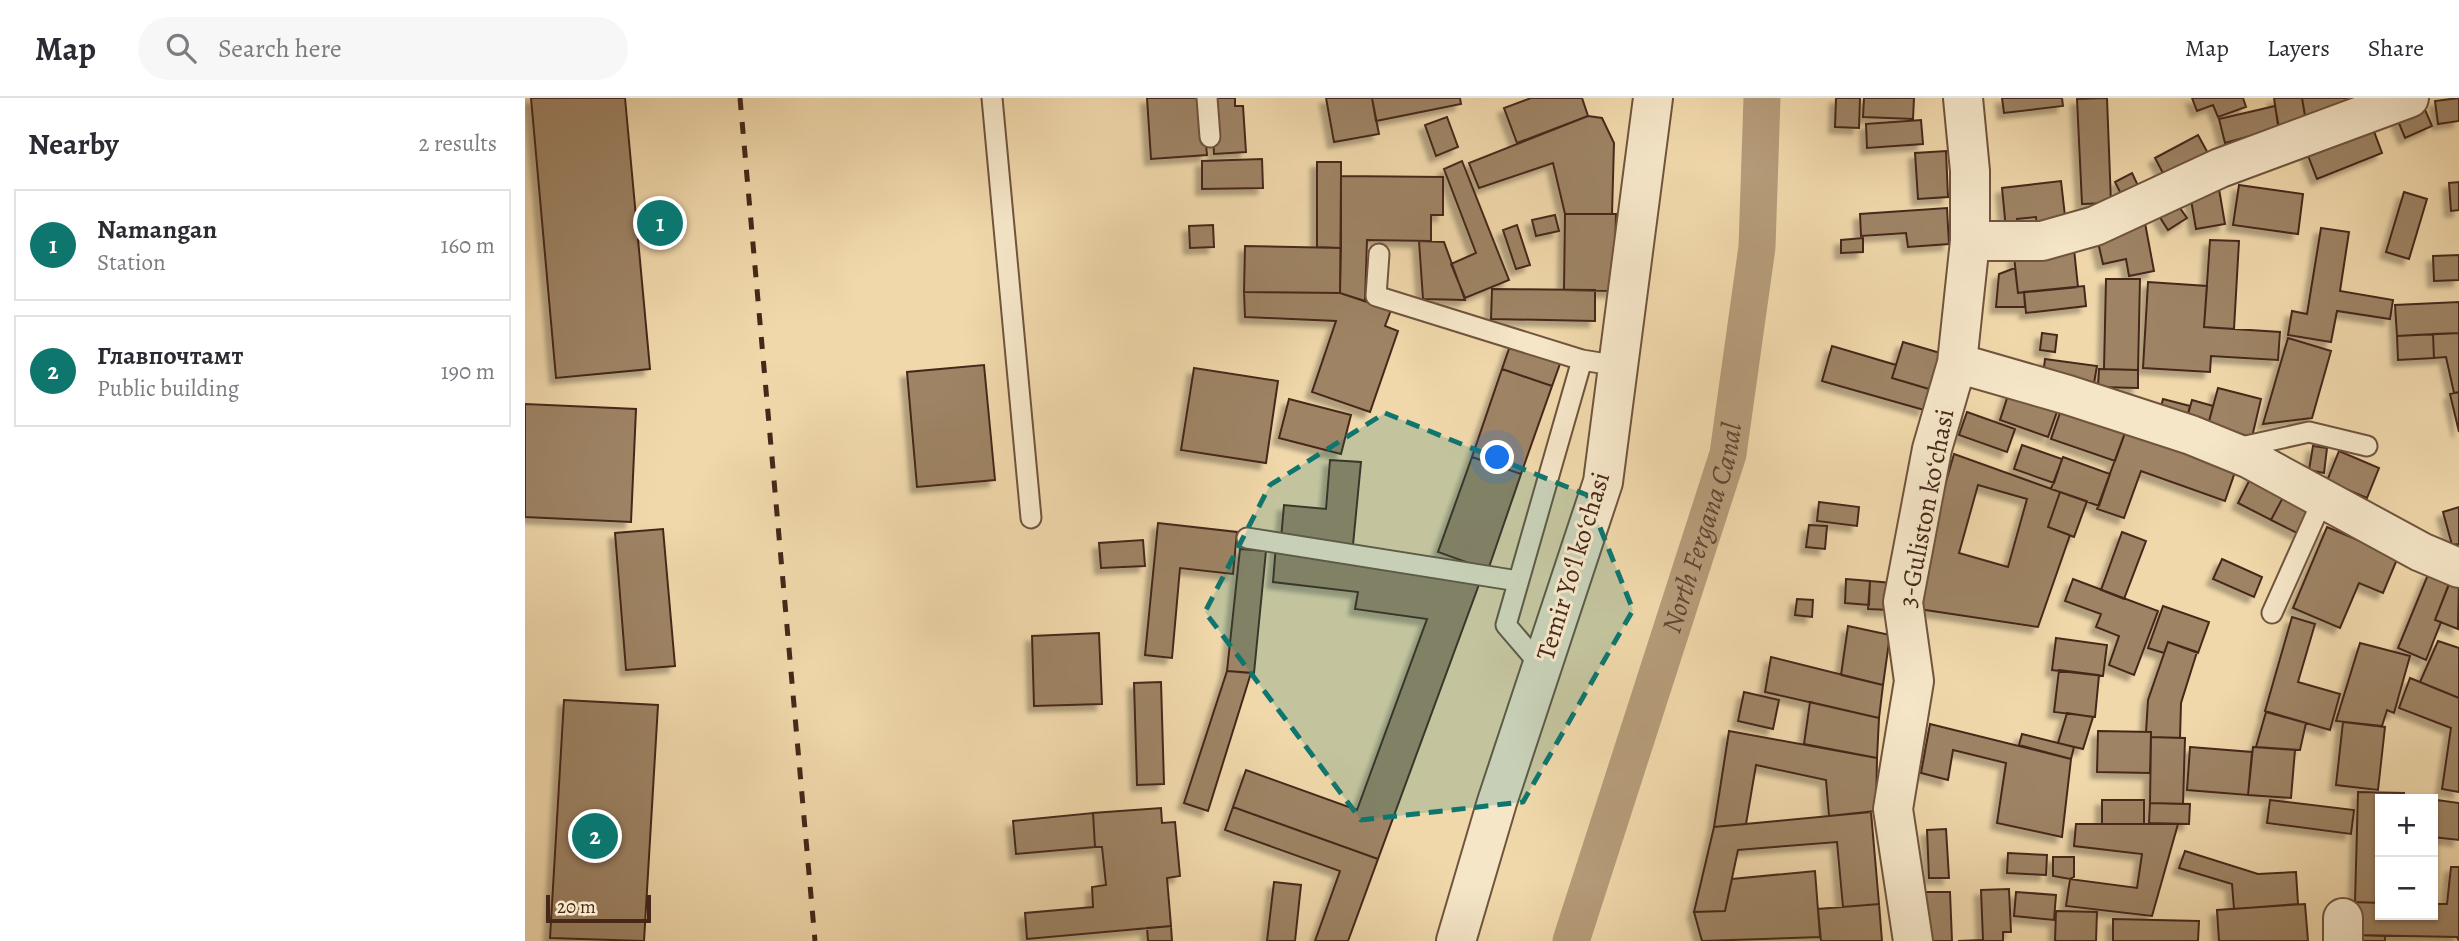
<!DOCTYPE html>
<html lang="en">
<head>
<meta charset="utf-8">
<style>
  :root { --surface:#fff; --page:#f7f7f7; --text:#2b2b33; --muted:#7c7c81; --line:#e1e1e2; --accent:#0f766e }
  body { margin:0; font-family:Alegreya,serif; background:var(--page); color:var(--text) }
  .controls { position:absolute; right:21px; bottom:21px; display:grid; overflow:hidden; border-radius:0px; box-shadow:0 2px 5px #0004 }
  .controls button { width:63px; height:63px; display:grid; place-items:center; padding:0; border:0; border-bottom:2px solid var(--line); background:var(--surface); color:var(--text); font:35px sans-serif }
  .scale { position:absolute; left:21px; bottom:18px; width:105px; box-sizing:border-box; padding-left:7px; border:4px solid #46281a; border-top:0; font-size:19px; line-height:24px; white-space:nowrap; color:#46281a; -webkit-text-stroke:5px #f5e6c8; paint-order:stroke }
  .you { position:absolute; left:973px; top:360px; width:24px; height:24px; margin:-18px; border:5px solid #fff; border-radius:50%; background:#1a73e8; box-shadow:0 0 0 10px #1a73e833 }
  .badge { display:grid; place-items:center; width:46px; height:46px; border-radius:50%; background:var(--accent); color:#fff; font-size:23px; font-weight:700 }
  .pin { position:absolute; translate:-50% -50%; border:4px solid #fff; box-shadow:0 2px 7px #0006 }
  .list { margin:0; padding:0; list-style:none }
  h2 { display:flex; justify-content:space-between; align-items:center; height:91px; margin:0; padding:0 28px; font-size:30px }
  h2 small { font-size:23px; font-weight:400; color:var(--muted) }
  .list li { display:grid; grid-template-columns:46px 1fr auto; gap:21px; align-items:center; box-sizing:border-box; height:112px; margin:0 14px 14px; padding:0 14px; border:2px solid var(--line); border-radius:0px }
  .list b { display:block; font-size:26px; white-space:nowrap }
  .list p { margin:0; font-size:23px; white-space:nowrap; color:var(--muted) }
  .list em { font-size:23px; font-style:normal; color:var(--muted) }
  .icon { flex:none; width:38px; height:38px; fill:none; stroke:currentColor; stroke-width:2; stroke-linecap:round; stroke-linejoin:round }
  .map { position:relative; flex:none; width:1934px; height:843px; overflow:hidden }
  header { display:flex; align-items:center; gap:42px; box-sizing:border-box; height:98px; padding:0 35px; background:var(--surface); border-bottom:2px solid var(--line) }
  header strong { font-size:33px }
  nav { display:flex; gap:38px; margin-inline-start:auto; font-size:24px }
  .search { width:490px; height:63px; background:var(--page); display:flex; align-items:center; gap:18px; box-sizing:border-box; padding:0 24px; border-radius:38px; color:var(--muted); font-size:26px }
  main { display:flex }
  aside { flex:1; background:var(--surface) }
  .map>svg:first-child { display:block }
</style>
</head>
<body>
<header>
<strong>Map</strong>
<div class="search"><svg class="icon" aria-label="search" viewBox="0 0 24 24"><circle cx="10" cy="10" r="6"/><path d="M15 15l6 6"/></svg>Search here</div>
<nav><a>Map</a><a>Layers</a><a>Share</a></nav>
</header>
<main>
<aside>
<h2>Nearby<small>2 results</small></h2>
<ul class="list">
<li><span class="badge">1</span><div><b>Namangan</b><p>Station</p></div><em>160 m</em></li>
<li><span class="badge">2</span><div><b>Главпочтамт</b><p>Public building</p></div><em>190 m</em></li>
</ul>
</aside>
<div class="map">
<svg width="1934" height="843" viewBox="0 0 1934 843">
  <defs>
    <filter id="shadow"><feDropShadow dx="-6" dy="6" stdDeviation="2" flood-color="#0004"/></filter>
  </defs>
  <rect width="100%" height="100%" fill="#f0d8ab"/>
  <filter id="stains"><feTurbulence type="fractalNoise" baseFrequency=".00286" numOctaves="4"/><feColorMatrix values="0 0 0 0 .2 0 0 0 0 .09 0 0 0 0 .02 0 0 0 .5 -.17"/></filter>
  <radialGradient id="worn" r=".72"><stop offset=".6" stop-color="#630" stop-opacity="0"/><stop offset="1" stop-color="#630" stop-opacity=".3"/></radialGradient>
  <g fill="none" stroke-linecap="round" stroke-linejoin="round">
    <path stroke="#b69c7a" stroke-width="37" id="s1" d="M1046 843 1203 356 1232 149 1237 0"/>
  </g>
  <path fill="#9e8465" stroke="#46281a" stroke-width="2" fill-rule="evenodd" filter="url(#shadow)" d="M6 0H100L125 271 31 280Z
    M622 0H677L682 57 626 61Z
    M686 0H710V8H718L721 54 689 56Z
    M801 0H847L854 36 809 44Z
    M847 0H935L936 6 851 23Z
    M1006 0H1057L1063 18 992 45 979 10Z
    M1311 0H1335L1334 30 1310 29Z
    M1339 0H1389L1388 21 1338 19Z
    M1477 0H1537L1538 8 1479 15Z
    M1582 0 1586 105 1557 106 1552 1Z
    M1667 0H1718L1721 9 1693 19 1688 7 1672 13Z
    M1749 0H1777L1782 29 1754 34Z
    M1777 0H1837L1781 24Z
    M1934 0V23L1913 26 1910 3Z
    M1898 7 1907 28 1880 40 1871 18Z
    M1750 8 1754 30 1700 45 1694 21Z
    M1063 18 1077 20 1089 45 1087 116H1040L1028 65 954 90 944 65Z
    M922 19 933 49 911 58 900 27Z
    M1396 22 1398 46 1342 50 1341 26Z
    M1847 28 1857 55 1792 81 1782 55Z
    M1673 37 1684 57 1641 81 1630 60Z
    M1421 53 1423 99 1393 101 1390 55Z
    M737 61 738 90 677 91V63Z
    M937 63 984 182 940 200 926 166 951 155 919 71Z
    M792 64H816V150L792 149Z
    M1607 75 1615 92 1598 100 1590 84Z
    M816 78 918 79V117H906V143L842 142 840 203 815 195Z
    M1536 83 1541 127 1512 130 1511 119 1492 121 1493 129 1481 131 1477 90Z
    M1934 84V112L1926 113 1924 85Z
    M1714 87 1778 96 1773 136 1708 127Z
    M1694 91 1700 126 1671 131 1665 96Z
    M1879 94 1902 101 1884 161 1861 154Z
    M1652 106 1662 120 1643 132 1634 118Z
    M1422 110 1424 146 1383 149 1381 135 1336 138 1335 116Z
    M1040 116H1091L1089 193 1039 192Z
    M1030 117 1034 133 1011 138 1007 122Z
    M1620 125 1629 173 1604 178 1601 161 1578 166 1572 140Z
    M688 127 689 149 665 150 664 128Z
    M992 127 1005 167 991 171 978 132Z
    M1796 130 1824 134 1815 193 1868 202 1865 221 1812 213 1806 244 1763 237 1767 213 1782 216Z
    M1338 140V154L1316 155V142Z
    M1685 142 1714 143 1709 231 1679 229Z
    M894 143 919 144 940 202 898 201Z
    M720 148 816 150 815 195 719 194Z
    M1549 151 1553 189 1493 195 1489 158Z
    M1934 157V182L1909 183 1908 158Z
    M1490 170 1493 195 1499 194 1500 209H1471L1474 176Z
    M1581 181H1615L1613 272 1579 271Z
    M1623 184 1682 188 1679 229 1755 234 1753 262 1686 258 1685 274 1618 270Z
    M1559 188 1561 208 1501 215 1499 194Z
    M967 191 1070 192V223L966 221Z
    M719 194 815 195 866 212 860 228 873 233 845 314 787 294 811 223 720 219Z
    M1934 204V235L1872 238 1870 207Z
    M1517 235 1532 237 1530 254 1515 252Z
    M1934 235V294L1929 295 1921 259 1909 260 1908 236Z
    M1908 236 1909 260 1873 262 1872 238Z
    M1763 240 1806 253 1787 320 1738 326Z
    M1378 244 1415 255 1404 291 1367 280Z
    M986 245 1036 263 1027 288 977 271Z
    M1307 248 1371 267 1367 280 1404 291 1399 312 1297 283Z
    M1520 261 1572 268 1569 285 1518 278Z
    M459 267 470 382 392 389 382 274Z
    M669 270 753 283 741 365 656 352Z
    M977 271 1027 288 996 376 947 359Z
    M1574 271 1613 272V290L1573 289Z
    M1693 290 1736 301 1727 339 1683 327Z
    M1485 291 1534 308 1523 339 1475 322Z
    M1934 294V334L1925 296Z
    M764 301 826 317 816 356 754 340Z
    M1638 301 1665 308 1660 327 1633 320Z
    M1667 302 1688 308 1683 327H1660Z
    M0 306 111 311 106 424 0 419Z
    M1537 309 1601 332 1590 363 1526 341Z
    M1442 314 1490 331 1482 354 1434 337Z
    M1601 332 1711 371 1700 403 1616 373 1599 420 1572 411Z
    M1497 347 1537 361 1529 385 1489 371Z
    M1788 348 1802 350 1799 375 1784 372Z
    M1814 353 1854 370 1842 400 1802 383Z
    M1429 356 1535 394 1523 429 1545 437 1513 529 1394 511 1388 497ZM1453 387 1502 401 1483 469 1434 455Z
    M947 359 996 376 963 472 913 454Z
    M1538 359 1585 376 1574 408 1526 391Z
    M805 362 836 364 828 447 756 441 759 407 801 411Z
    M1730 371 1764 388 1746 422 1713 405Z
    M1764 388 1792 402 1774 436 1746 422Z
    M1535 394 1562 403 1549 439 1523 429Z
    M1294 404 1334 409 1332 428 1292 423Z
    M1934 409V446L1927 447 1918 414Z
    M633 425 712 434 708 476 655 470 647 560 620 557Z
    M1284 427 1302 428 1300 451 1281 449Z
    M1802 429 1873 459 1858 495 1834 485 1815 530 1768 510Z
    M138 431 150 568 101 572 90 435Z
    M1597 434 1621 443 1599 501 1576 492Z
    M618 442 620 468 576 470 574 445Z
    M751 447 956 481 853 761 708 709 721 672 832 712 902 521 830 511 833 494 748 484Z
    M715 451 741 453 729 575 702 573Z
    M1697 461 1737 479 1729 499 1688 481Z
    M1904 474 1925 483 1910 522 1916 524 1901 562 1873 550Z
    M1927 479 1934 482 1933 531 1910 522Z
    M1321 481 1345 483 1344 507 1320 505Z
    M1548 481 1633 513 1609 577 1584 567 1594 538 1571 529 1576 516 1540 503Z
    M1345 483 1367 485 1365 512 1343 511Z
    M1272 501 1288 502 1287 519 1270 517Z
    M1638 508 1684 524 1673 555 1643 544 1639 555 1623 550Z
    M1767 519 1790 526 1773 584 1815 596 1805 632 1740 613Z
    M1323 528 1365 537 1358 587 1316 577Z
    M574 535 577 606 509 608 507 538Z
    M1531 540 1582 547 1578 578 1527 572Z
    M1913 543 1934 550V600L1895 584Z
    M1643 544 1672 554 1656 605 1655 640 1626 639V634H1621L1623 602Z
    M1835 545 1885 558 1869 615 1862 612 1857 628 1811 623Z
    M1246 559 1358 587 1354 620 1240 594Z
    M1534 572 1574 577 1570 619 1529 614Z
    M702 573 726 575 683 713 659 705Z
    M1885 580 1934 600V694L1917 691 1926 630 1874 610Z
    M636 584 639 686 612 687 609 585Z
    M1219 594 1254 602 1248 631 1213 623Z
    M39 602 133 607 119 843 25 840Z
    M1285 604 1354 620 1352 660 1279 646Z
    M1741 614 1781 625 1775 652 1731 649Z
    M1542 615 1568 619 1558 651 1533 645Z
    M1818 624 1860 629 1853 692 1811 687Z
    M1405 626 1546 661 1537 739 1472 725 1481 665 1428 652 1423 682 1396 675Z
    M1204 633 1352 660 1351 713 1304 718 1301 682 1231 667 1221 726 1189 729Z
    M1573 633 1626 634 1625 675 1572 674Z
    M1497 636 1549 649 1546 661 1494 647Z
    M1626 639 1660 640 1658 706 1625 705Z
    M1665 649 1727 654 1723 697 1662 692Z
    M1728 649 1770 652 1766 700 1723 697Z
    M1833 694 1879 695V701H1855V805L1830 804Z
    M1577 702H1619V726H1577Z
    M1745 702 1829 712 1826 736 1742 725Z
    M1912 702 1934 705V742L1908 739Z
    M1625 705 1665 706 1664 726 1624 725Z
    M708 709 853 761 823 843H790L815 773 700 732Z
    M636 710 637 725 650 724 655 778 642 780 646 828 502 841 500 815 568 809 567 789 581 787 577 749H570L568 715Z
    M1346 714 1354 806 1318 809 1312 744 1213 752 1200 813 1169 814 1189 729Z
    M568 715 570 749 491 756 488 723Z
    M1551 726H1653L1627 818 1541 808 1545 781 1612 790 1617 756 1549 748Z
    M1421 731 1424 780H1404L1402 732Z
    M1660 753 1733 776 1771 774 1773 806 1709 811 1707 786 1654 770Z
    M1483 755 1522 757 1521 777 1482 775Z
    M1528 759H1549V779L1545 781 1528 778Z
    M1926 769H1934V843L1932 839 1829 837 1830 804 1855 805V817H1908V806H1922Z
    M1290 773 1295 839 1177 843 1169 814 1200 813 1207 781Z
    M749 784 776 787 770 843H742Z
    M1484 791 1486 834H1478V843H1433L1458 842 1456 792Z
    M1399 794H1425L1427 843H1401Z
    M1491 794 1531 797 1529 822 1489 818Z
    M1354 806 1357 843H1296L1293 811Z
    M1780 806 1783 843H1694L1692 812Z
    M1531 813 1572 814 1571 843H1530Z
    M1588 821 1674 823 1673 843H1588Z
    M646 828 647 843H623L622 830Z
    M1829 837 1860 838V843H1829Z"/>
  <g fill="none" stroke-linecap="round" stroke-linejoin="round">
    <defs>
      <path id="service" d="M467 0 506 420
        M682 0 685 39
        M854 156 851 198 1057 262 1094 268
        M1712 350 1784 334 1842 348
        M722 440 993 483
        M1747 515 1798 401
        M1017 569 981 527 1057 262"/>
      <path id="minor" d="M1445 143H1517L1570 128 1695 70 1884 0
        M1432 265 1543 297 1666 337 1725 361 1896 454 1934 470
        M1818 820V843
        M1388 843 1368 711 1389 583 1378 504 1407 351 1432 265 1445 143V73L1438 0"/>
      <path id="tertiary" d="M931 843 972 704 1078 384 1128 0"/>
    </defs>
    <use href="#service" stroke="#70543e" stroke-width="23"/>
    <use href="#minor" stroke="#70543e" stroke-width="42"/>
    <use href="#tertiary" stroke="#70543e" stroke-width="42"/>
    <use href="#service" stroke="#f5e6c8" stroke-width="19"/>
    <use href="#minor" stroke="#f5e6c8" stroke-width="38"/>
    <use href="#tertiary" stroke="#f5e6c8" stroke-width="38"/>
    <path stroke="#46281a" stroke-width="5" stroke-dasharray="12 12" stroke-linecap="butt" d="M215 0 290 843"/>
  </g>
  <path fill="#0f766e" fill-opacity="0.2" stroke="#0f766e" stroke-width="5" stroke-dasharray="14 9" stroke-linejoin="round" d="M860 315 1062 397 1108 512 998 704 836 722 680 514 745 387Z"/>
  <g text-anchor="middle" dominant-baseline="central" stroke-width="6" stroke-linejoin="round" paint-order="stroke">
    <g font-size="26" fill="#46281a" stroke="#f5e6c8">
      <text transform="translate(1401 410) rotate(-79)">3-Guliston koʻchasi</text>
      <text transform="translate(1048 468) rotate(-73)">Temir Yoʻl koʻchasi</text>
    </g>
    <g font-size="28" font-style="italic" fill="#624532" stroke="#f5e6c8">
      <text stroke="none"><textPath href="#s1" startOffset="434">North Fergana Canal</textPath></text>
    </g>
  </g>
  <rect width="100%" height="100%" filter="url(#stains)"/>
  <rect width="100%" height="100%" fill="url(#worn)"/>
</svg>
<div class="controls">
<button>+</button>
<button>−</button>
</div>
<div class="scale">20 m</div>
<div class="you"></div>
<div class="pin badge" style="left:135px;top:125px">1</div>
<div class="pin badge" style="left:70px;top:738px">2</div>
</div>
</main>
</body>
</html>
